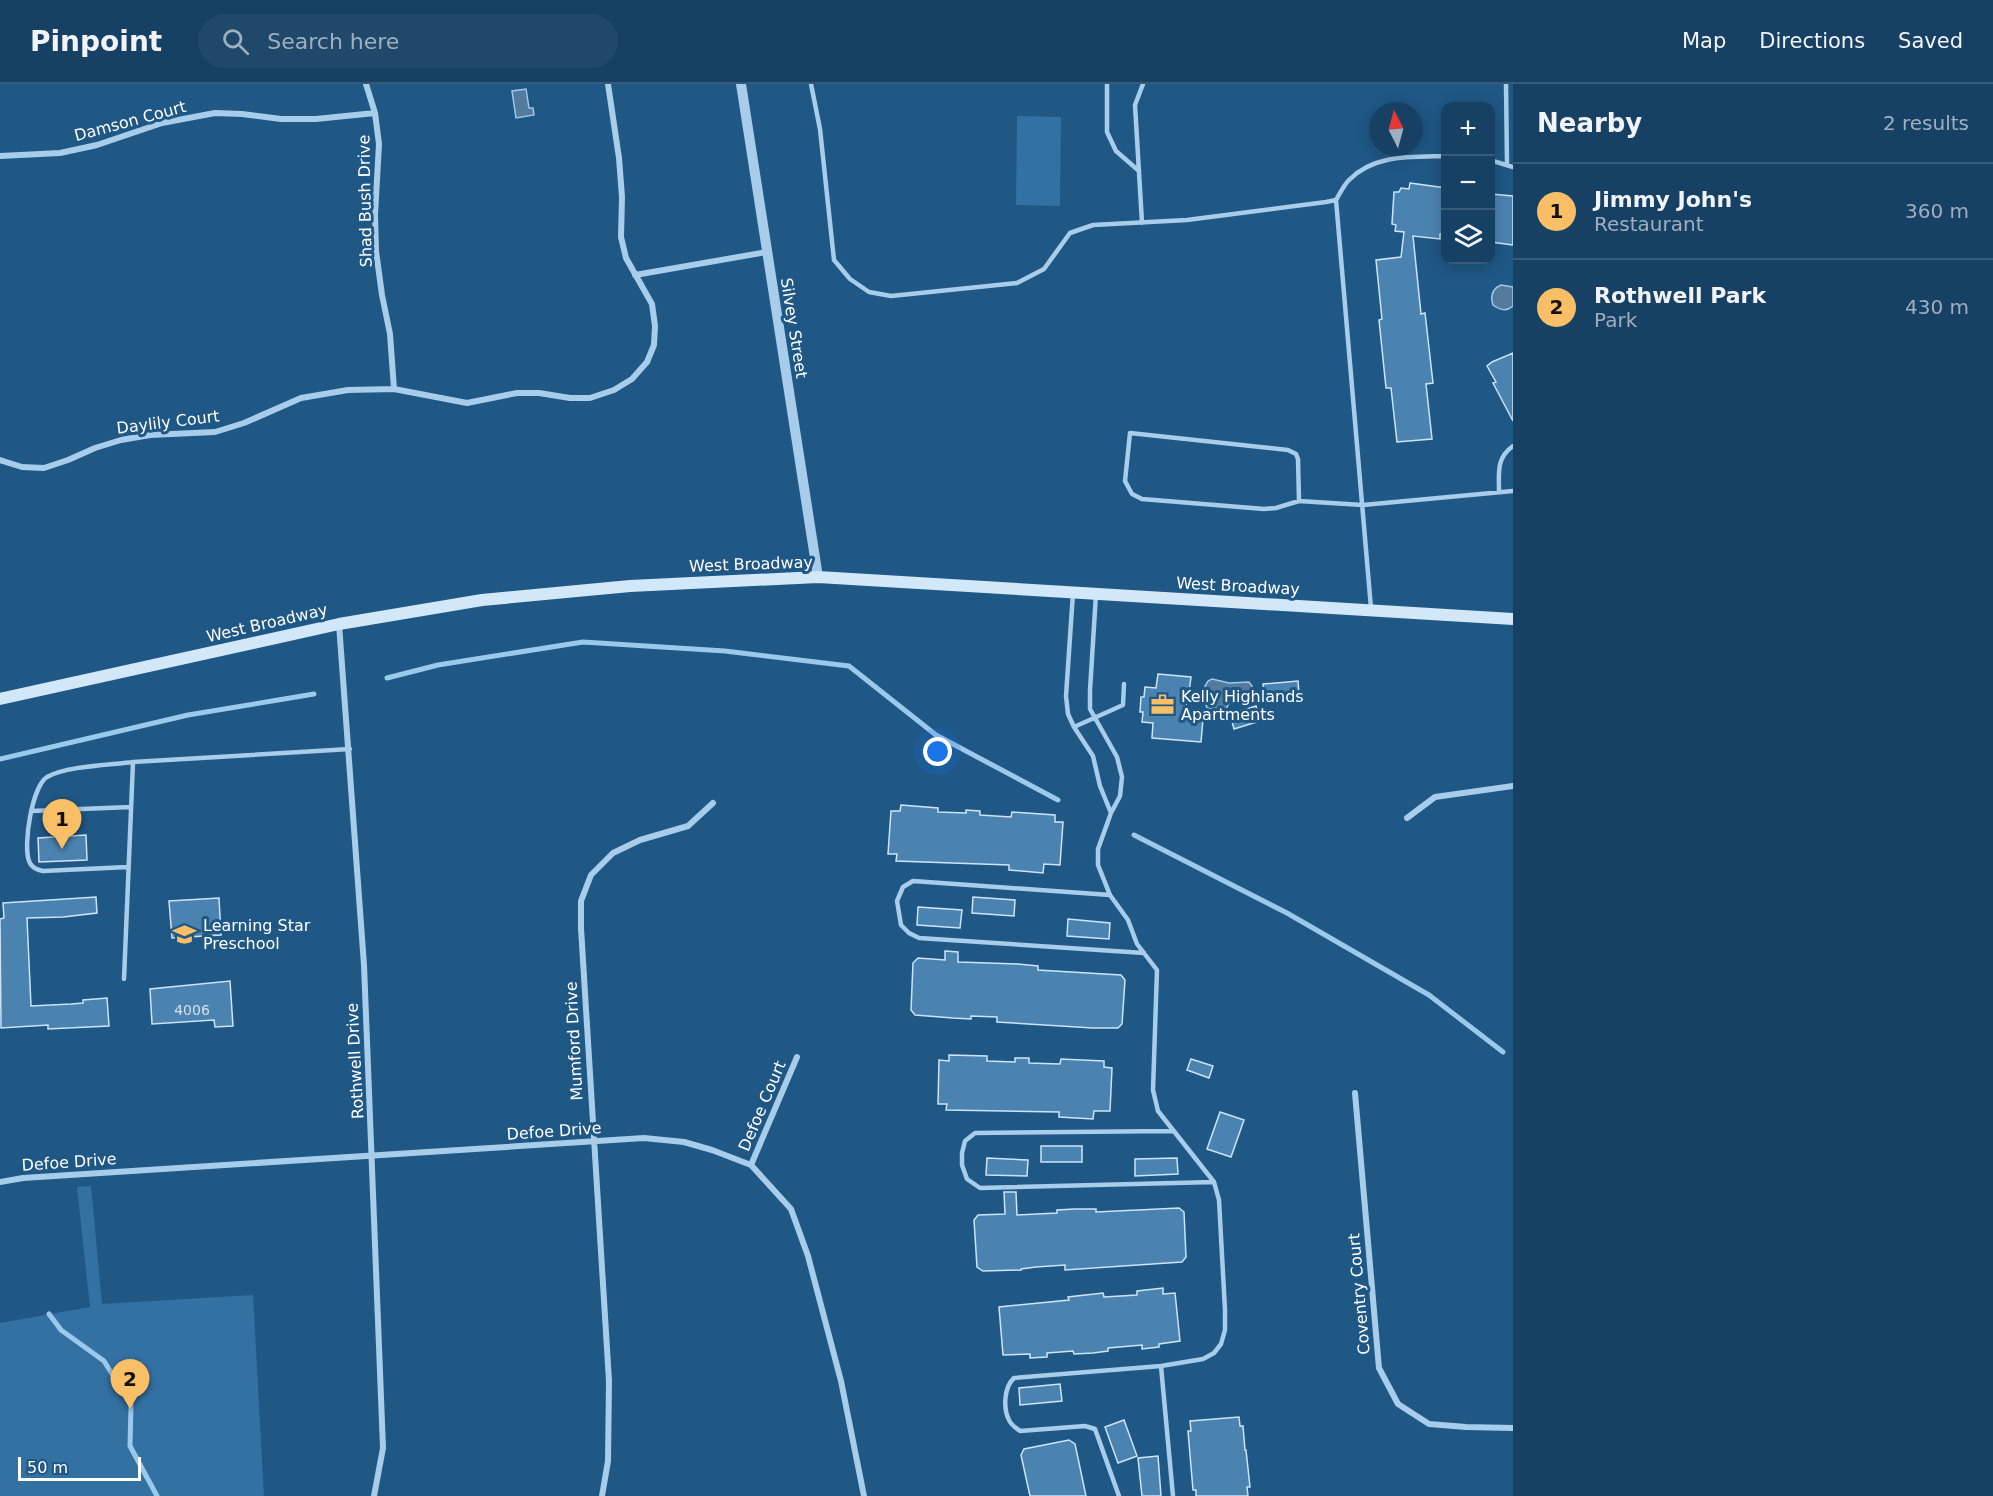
<!DOCTYPE html>
<html lang="en">
<head>
<meta charset="utf-8">
<style>
  :root { --surface:#174164; --page:#20486a; --text:#f1f3f6; --muted:#9eafbf; --line:#365a78; --accent:#f8bf67 }
  body { margin:0; font-family:"DejaVu Sans",sans-serif; background:var(--page); color:var(--text) }
  .controls { position:absolute; right:18px; top:18px; display:grid; overflow:hidden; border-radius:12px; box-shadow:0 3px 15px #0003 }
  .controls button { width:54px; height:54px; display:grid; place-items:center; padding:0; border:0; border-bottom:2px solid var(--line); background:var(--surface); color:var(--text); font:30px sans-serif }
  .compass { position:absolute; left:1369px; top:18px; width:54px; height:54px; border-radius:50%; background:var(--surface); box-shadow:0 3px 15px #0003; rotate:354deg }
  .scale { position:absolute; left:18px; bottom:15px; width:123px; box-sizing:border-box; padding-left:6px; border:3px solid #fff; border-top:0; font-size:16px; line-height:21px; white-space:nowrap; color:#fff; -webkit-text-stroke:4px #1f5785; paint-order:stroke }
  .you { position:absolute; left:938px; top:668px; width:21px; height:21px; margin:-15px; border:4px solid #fff; border-radius:50%; background:#1a73e8; box-shadow:0 0 0 9px #1a73e833 }
  .badge { display:grid; place-items:center; width:39px; height:39px; border-radius:50%; background:var(--accent); color:#111; font-size:20px; font-weight:700 }
  .pin { position:absolute; translate:-50% -50px; filter:drop-shadow(0 2px 3px #0008) }
  .pin::after { content:''; position:absolute; top:32px; width:21px; height:18px; background:inherit; clip-path:polygon(0 0,100% 0,50% 100%) }
  .list { margin:0; padding:0; list-style:none }
  h2 { display:flex; justify-content:space-between; align-items:center; height:78px; margin:0; padding:0 24px; font-size:26px }
  h2 small { font-size:20px; font-weight:400; color:var(--muted) }
  .list li { display:grid; grid-template-columns:39px 1fr auto; gap:18px; align-items:center; box-sizing:border-box; height:96px; padding:0 24px; border-top:2px solid var(--line) }
  .list b { display:block; font-size:22px; white-space:nowrap }
  .list p { margin:0; font-size:20px; white-space:nowrap; color:var(--muted) }
  .list em { font-size:20px; font-style:normal; color:var(--muted) }
  .icon { flex:none; width:33px; height:33px; fill:none; stroke:currentColor; stroke-width:2; stroke-linecap:round; stroke-linejoin:round }
  .map { position:relative; flex:none; width:1513px; height:1412px; overflow:hidden }
  header { display:flex; align-items:center; gap:36px; box-sizing:border-box; height:84px; padding:0 30px; background:var(--surface); border-bottom:2px solid var(--line) }
  header strong { font-size:28px }
  nav { display:flex; gap:33px; margin-inline-start:auto; font-size:21px }
  .search { width:420px; height:54px; background:var(--page); display:flex; align-items:center; gap:15px; box-sizing:border-box; padding:0 21px; border-radius:33px; color:var(--muted); font-size:22px }
  main { display:flex }
  aside { flex:1; background:var(--surface) }
  .map>svg:first-child { display:block }
</style>
</head>
<body>
<header>
<strong>Pinpoint</strong>
<div class="search"><svg class="icon" aria-label="search" viewBox="0 0 24 24"><circle cx="10" cy="10" r="6"/><path d="M15 15l6 6"/></svg>Search here</div>
<nav><a>Map</a><a>Directions</a><a>Saved</a></nav>
</header>
<main>
<div class="map">
<svg width="1513" height="1412" viewBox="0 0 1513 1412">
  <rect width="100%" height="100%" fill="#1f5785"/>
  <path fill="#3371a3" d="M1017 32 1061 33 1060 122 1016 121Z
    M91 1102 102 1220 253 1211 264 1412H0V1239L90 1223 77 1103Z"/>
  <path fill="#547b9c" stroke="#9bc9eb" stroke-width="1.5" d="M526 5 529 24H533L534 31 516 34 512 7Z
    M1501 201 1513 203V222C1506 228 1500 226 1493 221 1490 212 1492 205 1501 201Z
    M1212 595 1229 599 1249 598 1252 602 1253 615 1249 618 1231 616 1226 625 1207 624 1205 618 1208 612 1205 602 1208 597Z"/>
  <g fill="none" stroke-linecap="round" stroke-linejoin="round">
    <path stroke="#9bc9eb" stroke-width="5" d="M387 594 438 581 583 558 725 567 849 582 936 651 1058 716
      M0 675 188 631 314 610
      M1134 751 1287 829 1429 911 1503 968
      M49 1230 61 1246 104 1277 122 1306 131 1321 130 1362 157 1412"/>
  </g>
  <path fill="#4b83b0" stroke="#cce4f7" stroke-width="1.5" d="M1410 99 1446 104V150H1440V155L1413 152 1421 230 1425 229 1433 299 1426 300 1432 355 1397 358 1391 304H1386L1379 236 1382 235 1376 176 1401 173 1404 148 1395 147 1396 141 1392 140 1394 108H1399L1401 104 1409 105Z
    M1491 110 1513 112V161L1491 158Z
    M1513 269V337L1493 299 1496 298 1487 282 1492 278Z
    M1158 590 1191 593 1189 608H1187L1185 633 1203 635 1201 658 1152 654 1153 639 1142 638 1143 628H1140L1141 613H1144L1145 603 1156 604Z
    M1298 597 1299 610H1295V613L1265 619 1263 600Z
    M1256 622 1260 637 1234 645 1230 630Z
    M901 721 938 724V728L966 729V726L980 727V731L1011 733 1012 728 1055 731V738H1063L1060 781 1044 780 1043 789 1009 786V781L896 777 897 770H888L891 727H900Z
    M86 751 87 776 39 778 38 754Z
    M96 813 97 829 63 833 27 834 31 922 71 920 83 919V916L107 914 109 942 48 945V941L1 944 0 835 4 834 3 819Z
    M973 813 1015 816 1014 832 972 829Z
    M219 814 221 851 172 854 169 817Z
    M918 823 962 826 960 844 917 841Z
    M1068 835 1110 839 1109 855 1067 852Z
    M945 867 958 868V878L1018 880 1038 882V886L1121 891 1125 896 1122 940 1118 944H1093L997 938V933L971 932V935L953 934 915 931 911 926 913 879 918 874 945 876Z
    M230 897 233 942 215 943 214 936 152 940 150 905Z
    M949 971 987 972V977L1015 978V974H1029V979L1060 980 1061 975 1104 977V983L1112 984 1110 1027H1094L1093 1035 1059 1033V1028L946 1026 947 1020H938L939 976 949 977Z
    M1191 975 1213 982 1209 994 1187 986Z
    M1220 1028 1244 1036 1231 1073 1207 1065Z
    M1041 1062H1082V1078H1041Z
    M987 1074 1028 1076 1027 1092 986 1091Z
    M1177 1074 1178 1090 1135 1092V1075Z
    M1004 1108H1016L1017 1131 1057 1129V1126L1075 1125H1096V1128L1179 1124 1184 1128 1186 1173 1182 1178 1123 1182 1065 1186V1181L1036 1183 1021 1185V1186L983 1187 977 1183 974 1136 978 1131 1005 1130Z
    M1163 1204V1210L1175 1209 1180 1257 1159 1260V1263L1142 1265V1261L1108 1264V1267L1093 1269 1074 1270 1073 1267 1047 1269V1273L1030 1274V1270L1003 1271 999 1223 1069 1216 1068 1213 1103 1209 1104 1213 1137 1211V1207Z
    M1060 1300 1062 1317 1020 1321 1019 1304Z
    M1239 1333 1240 1342H1243L1245 1366H1246L1250 1403H1247L1248 1412H1196V1406H1193L1190 1371 1188 1347H1191L1190 1337Z
    M1124 1336 1137 1372 1118 1379 1105 1343Z
    M1069 1356 1075 1360 1086 1412H1030L1021 1371 1024 1365Z
    M1158 1372 1161 1412H1142L1138 1374Z"/>
  <g fill="none" stroke-linecap="round" stroke-linejoin="round">
    <path stroke="#a7cdea" stroke-width="4.5" d="M811 0 820 45 834 176 850 195 869 208 891 212 1017 199 1044 185 1070 149 1093 141 1187 136 1326 118 1336 116C1340 109 1344 101 1349 96 1374 70 1412 73 1446 72
      M1107 0V48L1116 67 1139 87
      M1506 0 1507 81
      M1490 76 1513 83
      M1336 116 1371 524
      M1142 139 1135 21 1143 0
      M1499 408C1499 389 1496 374 1513 362
      M1299 417 1298 375 1296 370 1288 366 1130 349 1125 397 1132 410 1142 415 1264 425 1276 424 1299 417 1363 421 1513 407
      M1073 509 1066 612 1068 630 1074 643 1093 672 1100 702 1111 729
      M1096 510 1090 606V625L1117 673 1122 693 1120 712 1111 729 1098 765V781L1110 811 1128 836 1137 860 1157 886 1153 1006 1158 1027 1214 1098 1219 1116 1225 1226V1246L1221 1260 1214 1269 1203 1275 1161 1282 1173 1412
      M1074 643 1123 621 1124 600
      M31 727 131 723
      M128 783 43 787C37 786 31 783 29 777 23 760 32 703 47 693 66 682 110 681 133 678
      M1110 811 913 797 903 803 897 817 901 841 909 849 919 854 1144 869
      M124 895 133 678 350 665
      M1173 1047 975 1049 965 1057 962 1069V1081L967 1095 980 1104 1214 1098
      M1119 1412 1095 1345 1085 1342 1020 1347C1016 1344 1011 1341 1009 1336 1003 1324 1004 1303 1014 1294L1161 1282"/>
    <path stroke="#a7cdea" stroke-width="6" d="M366 0 375 29 379 60 375 131 376 167 382 211 390 250 394 305
      M0 72 60 69 97 61 162 39 215 29 242 30 281 35H316L375 29
      M635 191 767 168
      M0 376 22 383 44 384 68 376 95 364 121 356 150 351 215 348 244 339 301 314 348 306 394 305 467 319 517 309H539L570 314H590L614 306 632 295 647 278 654 261 655 242 652 220 626 174 621 153 622 113 619 74 608 0
      M339 540 364 881 383 1364 374 1412
      M1407 734 1435 713 1513 702
      M1355 1009 1379 1284 1398 1320 1429 1340 1466 1343 1513 1344
      M751 1081 797 973
      M0 1098 23 1094 644 1054 684 1058 712 1066 751 1081 791 1125 808 1172 841 1297 864 1412
      M602 1412 608 1377 609 1297 581 844V817L591 791 613 769 640 756 688 742 713 719"/>
    <path stroke="#a7cdea" stroke-width="10" d="M741 0 818 493"/>
    <path stroke="#d2e7f8" stroke-width="12" d="M0 615 339 540 482 516 630 502 818 493 1513 535"/>
  </g>
  <defs>
    <symbol id="office-bare" viewBox="-9 -9 18 18"><path d="M-6-3h4V-5.5h4V-3h4V5H-6ZM-1-4.5V-3h2v-1.5ZM-6 0V1H6V0Z" fill="#f8bf67" stroke="#1f5785" stroke-width="2.5" paint-order="stroke"/></symbol>
    <symbol id="school-bare" viewBox="-9 -9 18 18"><path d="M0-5L7-2L0 1L-7-2ZM-4 1L0 2.5L4 1V4Q0 6-4 4Z" fill="#f8bf67" stroke="#1f5785" stroke-width="2.5" paint-order="stroke"/></symbol>
  </defs>
  <g fill-rule="evenodd">
    <use href="#office-bare" x="1146" y="604" width="33" height="33"/>
    <use href="#school-bare" x="168" y="834" width="33" height="33"/>
  </g>
  <g text-anchor="middle" dominant-baseline="central" stroke-width="6" stroke-linejoin="round" paint-order="stroke">
    <g font-size="14" fill="#d2e0eb">
      <text x="192" y="926">4006</text>
    </g>
    <g font-size="16" fill="#fff" stroke="#1f5785">
      <text transform="translate(130 37) rotate(-15)">Damson Court</text>
      <text transform="translate(365 117) rotate(-91)">Shad Bush Drive</text>
      <text transform="translate(794 244) rotate(81)">Silvey Street</text>
      <text transform="translate(168 338) rotate(-7)">Daylily Court</text>
      <text transform="translate(751 480) rotate(-2)">West Broadway</text>
      <text transform="translate(1238 502) rotate(3)">West Broadway</text>
      <text transform="translate(267 539) rotate(-13)">West Broadway</text>
      <text transform="translate(574 957) rotate(-93)">Mumford Drive</text>
      <text transform="translate(355 977) rotate(-93)">Rothwell Drive</text>
      <text transform="translate(762 1022) rotate(-67)">Defoe Court</text>
      <text transform="translate(554 1047) rotate(-4)">Defoe Drive</text>
      <text transform="translate(69 1078) rotate(-4)">Defoe Drive</text>
      <text transform="translate(1359 1210) rotate(-95)">Coventry Court</text>
    </g>
    <g font-size="16" fill="#fff" stroke="#1f5785" text-anchor="start">
      <text x="1181" y="612">Kelly Highlands<tspan x="1181" dy="18">Apartments</tspan></text>
      <text x="203" y="841">Learning Star<tspan x="203" dy="18">Preschool</tspan></text>
    </g>
  </g>
</svg>
<div class="controls">
<button>+</button>
<button>−</button>
<button><svg class="icon" aria-label="layers" viewBox="0 0 24 24"><path d="M12 4l9 5-9 5-9-5zM3 14l9 5 9-5"/></svg></button>
</div>
<svg class="compass" viewBox="-18 -18 36 36"><path d="M0-13l5 13h-10z" fill="#e53935"/><path d="M0 13l5-13h-10z" fill="#9eafbf"/></svg>
<div class="scale">50 m</div>
<div class="you"></div>
<div class="pin badge" style="left:62px;top:765px">1</div>
<div class="pin badge" style="left:130px;top:1325px">2</div>
</div>
<aside>
<h2>Nearby<small>2 results</small></h2>
<ul class="list">
<li><span class="badge">1</span><div><b>Jimmy John's</b><p>Restaurant</p></div><em>360 m</em></li>
<li><span class="badge">2</span><div><b>Rothwell Park</b><p>Park</p></div><em>430 m</em></li>
</ul>
</aside>
</main>
</body>
</html>
